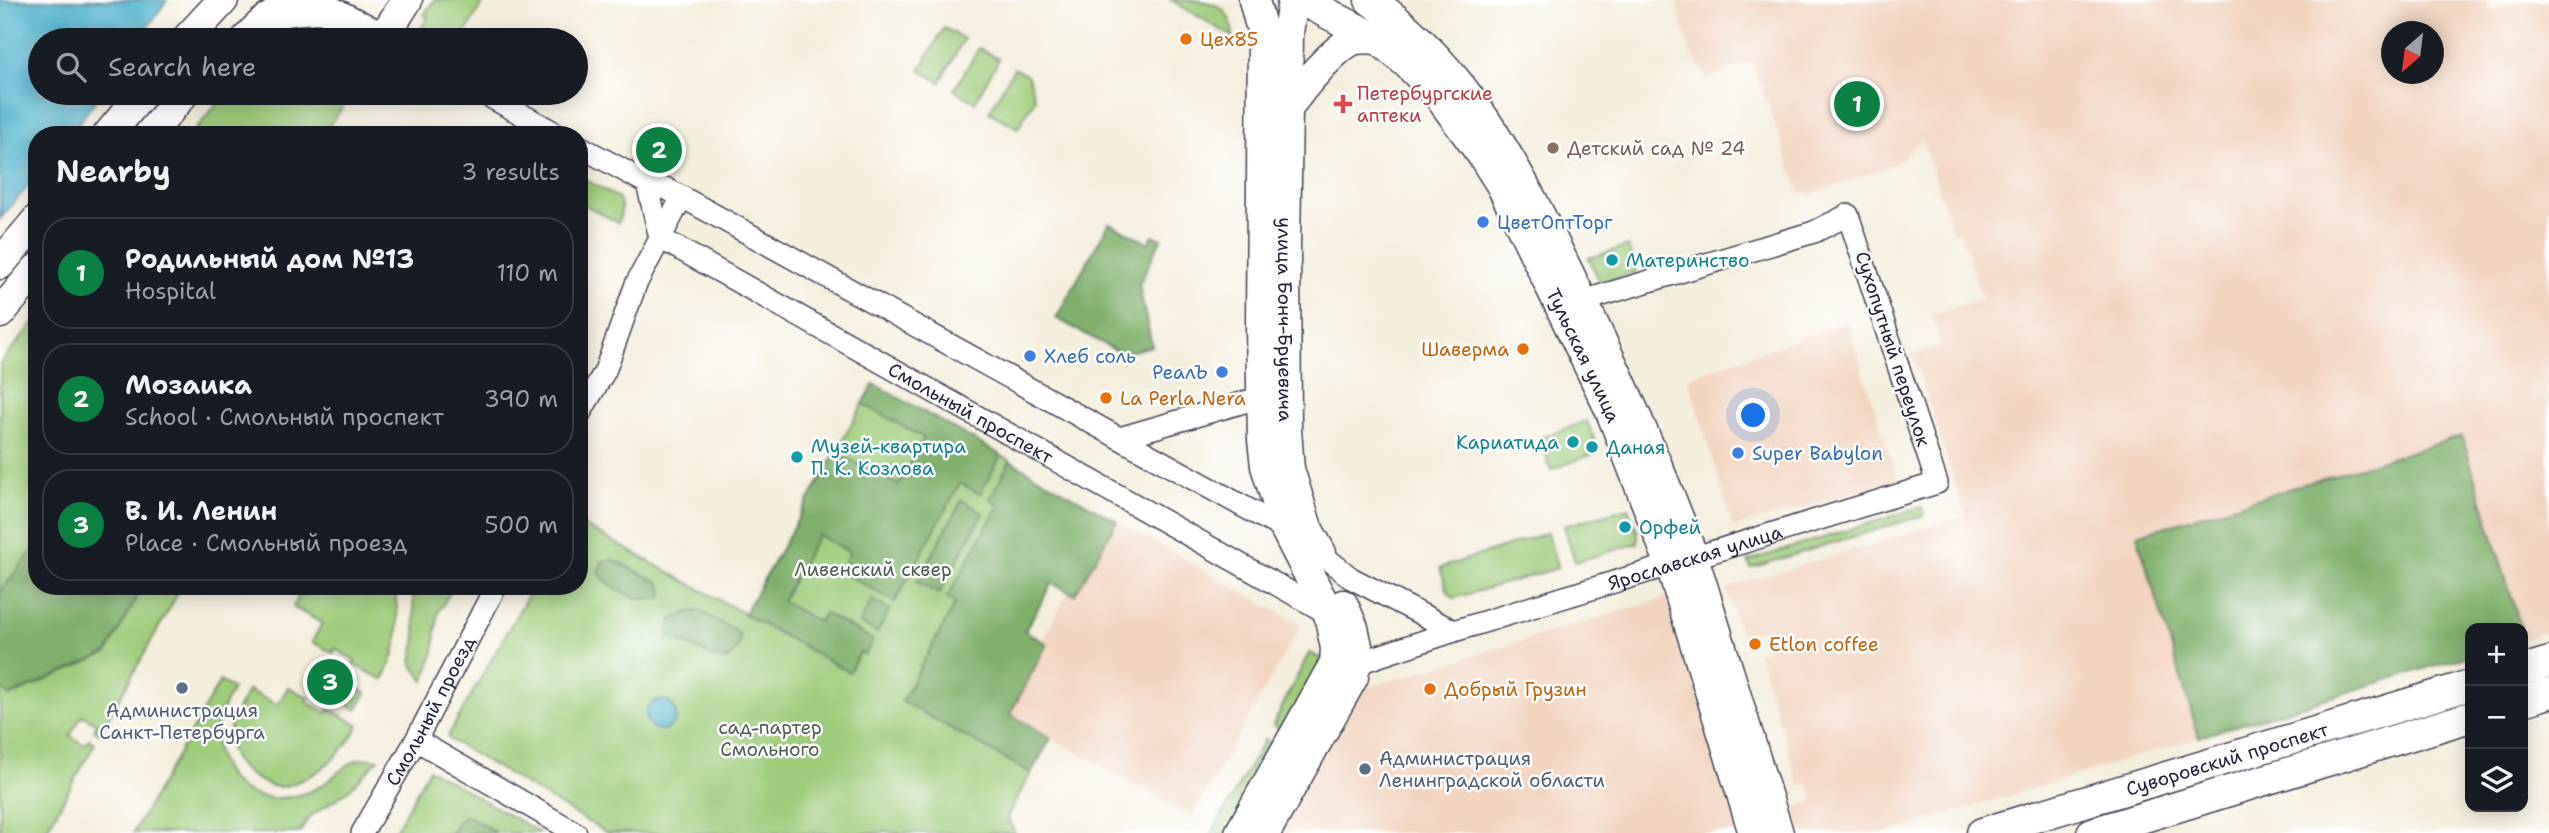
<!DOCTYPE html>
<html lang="en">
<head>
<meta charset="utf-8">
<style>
  :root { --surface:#171b24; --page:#242831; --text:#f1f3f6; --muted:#9ea1a6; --line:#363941; --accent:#0b8043 }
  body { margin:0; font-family:"Shantell Sans",sans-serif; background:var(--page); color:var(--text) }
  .controls { position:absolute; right:21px; bottom:21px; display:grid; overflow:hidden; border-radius:14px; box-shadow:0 4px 18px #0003 }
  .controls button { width:63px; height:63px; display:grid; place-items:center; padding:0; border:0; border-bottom:2px solid var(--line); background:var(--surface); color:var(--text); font:35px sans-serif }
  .compass { position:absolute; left:2381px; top:21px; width:63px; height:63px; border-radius:50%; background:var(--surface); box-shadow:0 4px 18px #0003; rotate:208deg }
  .you { position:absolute; left:1754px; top:416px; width:24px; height:24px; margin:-18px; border:5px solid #fff; border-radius:50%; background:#1a73e8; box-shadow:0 0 0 10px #1a73e833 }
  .badge { display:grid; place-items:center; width:46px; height:46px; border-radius:50%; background:var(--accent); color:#fff; font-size:23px; font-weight:700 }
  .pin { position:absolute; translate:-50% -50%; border:4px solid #fff; box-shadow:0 2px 7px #0006 }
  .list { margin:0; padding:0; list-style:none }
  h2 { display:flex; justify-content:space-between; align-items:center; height:91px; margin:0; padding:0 28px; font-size:30px }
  h2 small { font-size:23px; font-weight:400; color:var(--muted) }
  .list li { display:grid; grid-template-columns:46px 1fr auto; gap:21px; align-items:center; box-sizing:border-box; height:112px; margin:0 14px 14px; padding:0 14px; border:2px solid var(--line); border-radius:28px }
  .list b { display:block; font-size:26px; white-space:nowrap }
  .list p { margin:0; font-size:23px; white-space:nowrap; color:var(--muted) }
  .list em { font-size:23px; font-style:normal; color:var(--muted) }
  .icon { flex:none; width:38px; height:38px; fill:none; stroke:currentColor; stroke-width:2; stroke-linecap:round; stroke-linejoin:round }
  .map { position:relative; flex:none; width:2549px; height:833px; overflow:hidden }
  .search { position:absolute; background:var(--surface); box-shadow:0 4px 18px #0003; left:28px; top:28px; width:560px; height:77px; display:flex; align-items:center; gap:18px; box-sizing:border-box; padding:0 24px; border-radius:38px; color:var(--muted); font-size:26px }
  .panel { position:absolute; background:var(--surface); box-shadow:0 4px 18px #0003; left:28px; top:126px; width:560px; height:469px; border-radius:28px }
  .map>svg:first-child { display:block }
</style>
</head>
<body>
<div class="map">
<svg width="2549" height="833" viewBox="0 0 2549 833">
  <rect width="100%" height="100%" fill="#fff"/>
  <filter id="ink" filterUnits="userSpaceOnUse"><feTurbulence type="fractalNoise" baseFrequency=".0143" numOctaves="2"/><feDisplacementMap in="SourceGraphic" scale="14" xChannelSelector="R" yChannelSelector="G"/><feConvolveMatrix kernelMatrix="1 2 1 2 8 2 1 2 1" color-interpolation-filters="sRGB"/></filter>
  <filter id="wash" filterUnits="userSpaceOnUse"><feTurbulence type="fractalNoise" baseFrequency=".00686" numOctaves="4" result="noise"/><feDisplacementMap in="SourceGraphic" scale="28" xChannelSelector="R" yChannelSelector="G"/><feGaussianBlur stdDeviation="1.57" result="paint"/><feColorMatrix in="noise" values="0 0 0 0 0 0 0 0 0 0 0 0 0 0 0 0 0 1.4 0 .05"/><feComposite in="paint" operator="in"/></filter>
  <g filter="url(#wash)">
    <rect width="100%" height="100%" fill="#f4eedc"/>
    <path fill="#f3d4bf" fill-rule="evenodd" d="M1675 0H2486L2490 11 2528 0H2549V631L2523 639V628H2470V655L1886 833H1801L1793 808 1814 801 1808 783 1799 786 1758 652 1768 649 1763 630 1741 636 1726 588 1966 516 1913 354 1941 346 1932 315 1982 299 1960 230 1953 232 1922 139 1896 164 1810 195 1808 192 1800 194 1752 60 1708 79 1691 53ZM2392 32H2434V74H2392Z
      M1847 321 1898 481 1733 527 1688 378Z
      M1117 521 1301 625 1192 817 1010 714 1047 644 1042 641 1069 591 1075 594Z
      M1668 597 1743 833H1278L1360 690Z"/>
    <path fill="#9ecc7a" stroke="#60775a" stroke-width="2" fill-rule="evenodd" d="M434 0H485L461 40H446L422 27 428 17 424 15Z
      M1171 0C1207 0 1231 0 1233 37Z
      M944 28 964 39 940 82 920 70Z
      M979 48 999 59 975 102 954 90Z
      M1014 68 1028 76 1035 99 1018 128 989 112Z
      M226 93H333L348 100 322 135H191Z
      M579 176 618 198C624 207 621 213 618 223L579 202Z
      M1628 246 1636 272 1600 283 1589 258Z
      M37 319V586H182L100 733 94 730 97 723 82 715 70 736 85 745 89 739 95 743 45 833H0V363Z
      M874 384 1028 471 902 701 1031 773 1007 817 1015 833H894L886 831 879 833H607L449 739 448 736 533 586H579V523L745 614ZM656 700 674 707 676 716 662 730 653 728 646 717 649 706Z
      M1587 421 1599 452 1551 470 1540 438Z
      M1922 507 1924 515 1751 568 1748 561Z
      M1628 508 1638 533V543L1575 562 1564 526Z
      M1547 533 1558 568 1458 597 1454 598 1448 592 1440 568Z
      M304 586H394C400 624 401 646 383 680L353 664 355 660 335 649 333 653 312 642 322 623 293 607Z
      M412 586H454L438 613 434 652 424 681 412 664 416 637Z
      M1309 653 1322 659 1285 732 1273 725Z
      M319 666 366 693 357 710 309 683Z
      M220 681 233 689C216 719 208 737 224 769 242 804 288 804 319 787 332 780 344 764 358 760 364 758 373 759 379 759L348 791 308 818 300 833H133Z
      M288 687 309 698 307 702 326 713 329 709 359 725C343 754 319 776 286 786 279 788 271 786 265 783 240 773 222 752 231 724 234 712 243 701 248 690L278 705Z
      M1265 739 1277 746 1228 833H1212Z
      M429 769 540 833H394Z"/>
    <path fill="#7eb06a" stroke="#506952" stroke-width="2" d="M1109 223 1148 243 1153 235 1161 239 1139 285 1152 346 1122 354 1056 318Z
      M874 384 1001 455 980 494 960 483 895 602 840 571 850 552 818 535 782 601 819 622 824 613 873 640 865 655 860 652 849 672 744 614 836 452 898 485 924 438 863 404Z
      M2462 436 2521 628H2470V655L2199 737 2137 535Z
      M1010 461 1117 521 1075 595 1052 583 1025 631 1047 644 1010 714 1051 738 1031 773 902 701 955 604 947 598 999 505 990 499Z
      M962 500 983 513 939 594 917 582Z
      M37 545V586H126L139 593 107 653 10 696 0 689V592Z
      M612 559 660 583 663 593 661 598C638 603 612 591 598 572L602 562Z
      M872 600 890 610 877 633 859 623Z
      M700 611 739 633C742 645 736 653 726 660L716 658 670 637 667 631 672 620 690 612Z
      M465 816 470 817 497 833H451L456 823Z"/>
    <path fill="#4cafcb" stroke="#376883" stroke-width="2" d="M0 0H167L139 40H40V93H101L70 135H37V176L0 219Z
      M646 715a15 15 0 1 1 30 0a15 15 0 1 1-30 0Z"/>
  </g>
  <g filter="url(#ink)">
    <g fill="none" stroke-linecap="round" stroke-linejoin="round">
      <defs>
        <g id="street">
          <path d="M483 93 559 135"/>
          <path d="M579 146 647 183 665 188 682 197 1286 530 1320 553 1351 578 1454 631 1364 661 1353 677"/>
          <path id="s1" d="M647 183 660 238 1329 614"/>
          <path d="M579 415 605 371 636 284 682 197"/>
          <path d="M1119 438 1262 397"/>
          <path id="s2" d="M1454 631 1937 483 1848 215 1814 232 1569 305"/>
          <path d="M416 740 576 833"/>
          <path id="s3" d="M362 833 416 740 496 586"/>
        </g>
        <g id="secondary">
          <path d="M320 0 324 8 383 38 407 0"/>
          <path id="s4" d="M1293 0 1288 33 1285 250 1286 430 1289 469 1307 528 1321 553"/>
          <path id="s5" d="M1302 0 1382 42 1408 64 1439 96 1483 156 1502 186 1610 409 1671 565 1754 833"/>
          <path d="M1370 0C1466 66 1517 168 1567 270 1613 363 1657 458 1692 555 1702 583 1710 613 1719 641 1739 705 1758 769 1778 833"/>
          <path d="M186 40 223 0"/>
          <path d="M246 40C274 7 284 10 324 8"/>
          <path d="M1288 108C1299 90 1336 45 1356 39 1361 38 1368 39 1373 38"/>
          <path d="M108 135 143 93"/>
          <path d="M149 135 184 93"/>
          <path d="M0 264 37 220"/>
          <path d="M0 313 37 269"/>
          <path d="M2523 670 2549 662"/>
          <path d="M2523 701 2549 693"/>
          <path d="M1240 833 1335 663 1336 648 1329 614 1286 530 1266 466 1263 440 1261 328 1263 34 1254 0"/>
          <path d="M1265 833 1353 677 1357 646 1353 628 1343 605"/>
          <path id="s6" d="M1982 833 2470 685"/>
          <path d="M2092 833 2470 717"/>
        </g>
      </defs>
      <use href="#street" stroke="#424153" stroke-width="24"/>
      <use href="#secondary" stroke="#424153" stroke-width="33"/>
      <use href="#street" stroke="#fff" stroke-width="21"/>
      <use href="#secondary" stroke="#fff" stroke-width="30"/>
    </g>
  </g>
  <g fill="#e8710a" stroke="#fff" stroke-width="2.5">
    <circle cx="1186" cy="39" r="7"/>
    <circle cx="1523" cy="349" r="7"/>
    <circle cx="1106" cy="398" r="7"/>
    <circle cx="1755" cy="644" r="7"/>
    <circle cx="1430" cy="689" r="7"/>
  </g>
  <path fill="#e0444e" stroke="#fff" stroke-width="2.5" d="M1339.5 93.5h7v7h7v7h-7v7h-7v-7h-7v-7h7z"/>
  <circle fill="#8d6e63" stroke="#fff" stroke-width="2.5" cx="1553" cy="148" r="7"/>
  <g fill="#3f7fe0" stroke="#fff" stroke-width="2.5">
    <circle cx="1483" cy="222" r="7"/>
    <circle cx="1030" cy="356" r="7"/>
    <circle cx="1222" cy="372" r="7"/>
    <circle cx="1738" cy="453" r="7"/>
  </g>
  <g fill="#0f9aa8" stroke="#fff" stroke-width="2.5">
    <circle cx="1612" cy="260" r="7"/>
    <circle cx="1573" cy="442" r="7"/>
    <circle cx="1592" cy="447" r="7"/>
    <circle cx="797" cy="457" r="7"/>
    <circle cx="1625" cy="527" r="7"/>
  </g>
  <g fill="#5c6f8a" stroke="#fff" stroke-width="2.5">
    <circle cx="182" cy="688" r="7"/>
    <circle cx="1365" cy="769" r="7"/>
  </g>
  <g text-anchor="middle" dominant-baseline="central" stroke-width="5" stroke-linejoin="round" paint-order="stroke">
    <g font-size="19" fill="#c56008" stroke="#fff" text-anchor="start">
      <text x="1200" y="39">Цех85</text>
      <text x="1509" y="349" text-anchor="end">Шаверма</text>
      <text x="1120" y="398">La Perla Nera</text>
      <text x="1769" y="644">Etlon coffee</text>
      <text x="1444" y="689">Добрый Грузин</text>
    </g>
    <g font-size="19" fill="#be3a42" stroke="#fff" text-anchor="start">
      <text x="1357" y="93">Петербургские<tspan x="1357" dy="22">аптеки</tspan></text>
    </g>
    <g font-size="19" fill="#785e54" stroke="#fff" text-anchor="start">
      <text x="1567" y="148">Детский сад № 24</text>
    </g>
    <g font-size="19" fill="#366cbe" stroke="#fff" text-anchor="start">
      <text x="1497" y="222">ЦветОптТорг</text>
      <text x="1044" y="356">Хлеб соль</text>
      <text x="1208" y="372" text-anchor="end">РеалЪ</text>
      <text x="1752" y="453">Super Babylon</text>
    </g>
    <g font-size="19" fill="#0d838f" stroke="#fff" text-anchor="start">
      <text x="1626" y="260">Материнство</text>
      <text x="1559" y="442" text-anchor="end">Кариатида</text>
      <text x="811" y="446">Музей-квартира<tspan x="811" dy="22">П. К. Козлова</tspan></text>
      <text x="1606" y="447">Даная</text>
      <text x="1639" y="527">Орфей</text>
    </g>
    <g font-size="19" fill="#22223b" stroke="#fff">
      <text stroke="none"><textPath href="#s4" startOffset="320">улица Бонч-Бруевича</textPath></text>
      <text transform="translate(1893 349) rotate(72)">Сухопутный переулок</text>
      <text stroke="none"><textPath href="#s5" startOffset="467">Тульская улица</textPath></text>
      <text stroke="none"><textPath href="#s1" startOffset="413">Смольный проспект</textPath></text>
      <text stroke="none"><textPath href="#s2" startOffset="252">Ярославская улица</textPath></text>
      <text stroke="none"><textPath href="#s3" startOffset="140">Смольный проезд</textPath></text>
      <text stroke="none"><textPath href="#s6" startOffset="256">Суворовский проспект</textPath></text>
    </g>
    <g font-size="19" fill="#4d5e51" stroke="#fff">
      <text x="873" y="569">Ливенский сквер</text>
      <text x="770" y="727">сад-партер<tspan x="770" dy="22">Смольного</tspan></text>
    </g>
    <g font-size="19" fill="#4e5e75" stroke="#fff">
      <text x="182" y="710">Администрация<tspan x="182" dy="22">Санкт-Петербурга</tspan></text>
      <text x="1379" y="758" text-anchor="start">Администрация<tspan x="1379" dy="22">Ленинградской области</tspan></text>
    </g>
  </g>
</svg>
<div class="controls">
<button>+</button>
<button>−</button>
<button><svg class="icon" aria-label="layers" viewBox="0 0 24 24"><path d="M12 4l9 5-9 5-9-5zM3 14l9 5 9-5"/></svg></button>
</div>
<svg class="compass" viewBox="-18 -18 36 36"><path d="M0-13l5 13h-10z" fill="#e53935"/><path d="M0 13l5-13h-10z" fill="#9ea1a6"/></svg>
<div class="you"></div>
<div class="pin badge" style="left:1857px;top:104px">1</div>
<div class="pin badge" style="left:659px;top:150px">2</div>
<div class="pin badge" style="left:330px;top:682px">3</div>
<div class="search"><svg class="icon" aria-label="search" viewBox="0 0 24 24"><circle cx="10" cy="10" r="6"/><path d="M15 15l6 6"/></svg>Search here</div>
<section class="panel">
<h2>Nearby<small>3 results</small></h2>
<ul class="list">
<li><span class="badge">1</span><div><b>Родильный дом №13</b><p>Hospital</p></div><em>110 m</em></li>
<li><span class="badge">2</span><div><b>Мозаика</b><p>School · Смольный проспект</p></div><em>390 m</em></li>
<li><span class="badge">3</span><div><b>В. И. Ленин</b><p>Place · Смольный проезд</p></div><em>500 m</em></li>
</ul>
</section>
</div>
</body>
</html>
